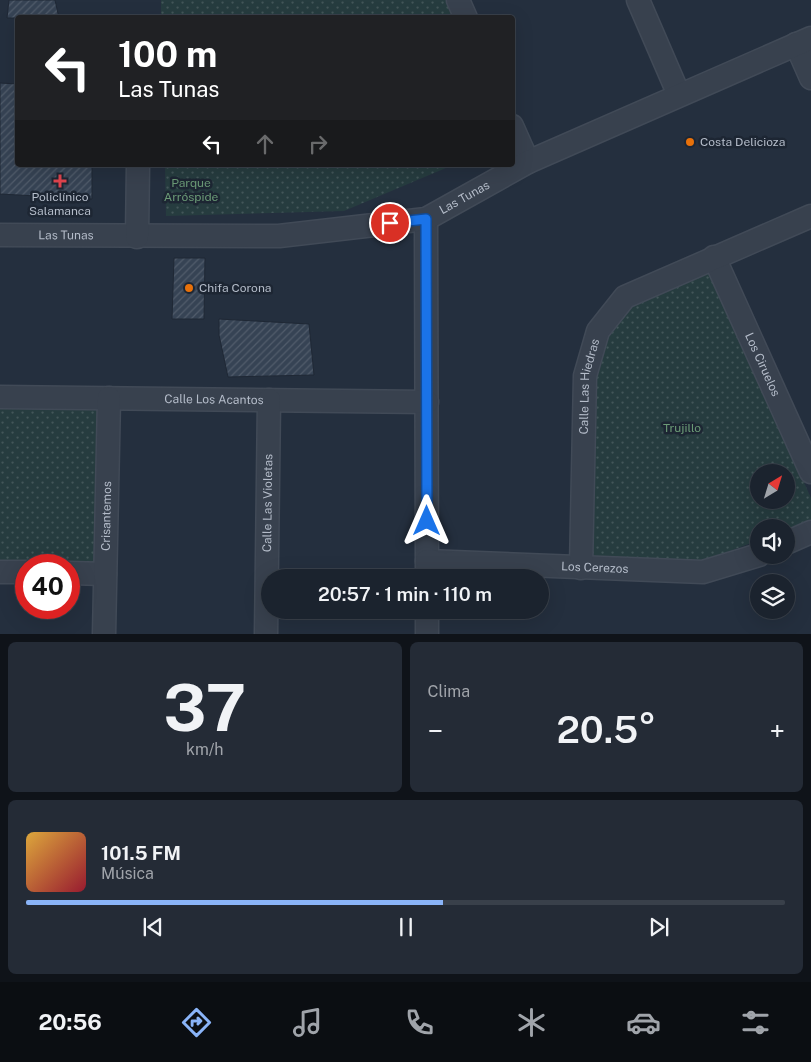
<!DOCTYPE html>
<html lang="es">
<meta charset="utf-8">
<style>
:root{--surface:#1b232e;--page:#242b36;--text:#f1f3f6;--muted:#a0a4aa;--line:#39404a;--accent:#8ab4f8}
body{margin:0;font-family:"Public Sans",sans-serif;background:var(--page);color:var(--text);height:100vh;display:flex;flex-direction:column;font-size:19px;white-space:nowrap}
*{box-sizing:border-box;margin:0}
p{font-size:16px;color:var(--muted)}
.icon{flex:none;width:28px;height:28px;fill:none;stroke:currentColor;stroke-width:2;stroke-linecap:round;stroke-linejoin:round}
.map{position:relative;height:634px;overflow:hidden}
.details{display:flex;flex-direction:column;gap:8px;padding:8px;background:#0f1319;flex:1}
.details>*{flex:none}
.banner{position:absolute;left:15px;top:15px;width:500px;height:152px;border-radius:5px;box-shadow:0 5px 20px #0002,0 0 0 1px var(--line);background:#202124;color:#fff;overflow:hidden}
.needle{width:32px;rotate:38deg}
.controls{position:absolute;left:750px;top:464px;display:grid;gap:10px}
.controls a{display:grid;place-items:center;width:45px;height:45px;border-radius:50%;background:var(--surface);box-shadow:0 5px 20px #0002,0 0 0 1px var(--line);font-size:25px}
.speed{position:absolute;left:15px;top:554px;display:flex;gap:10px;font-size:25px;font-weight:700;text-align:center}
.speed>*{display:grid;place-content:center;width:65px;height:65px;border-radius:50%;background:var(--surface);box-shadow:0 5px 20px #0002,0 0 0 1px var(--line);line-height:1}
.speed .limit{border:8px solid #d22;background:#fff;color:#111}
.pin{position:absolute;display:grid;place-items:center;width:42px;height:42px;color:#fff;margin:-21px;border:2px solid #fff;border-radius:50%;box-shadow:0 1px 5px #0007}
.me{position:absolute;width:55px;margin:-28px;rotate:0deg;stroke-linejoin:round;filter:drop-shadow(0 0 4px #0008)}
.turn{display:flex;align-items:center;gap:18px;height:105px;padding:0 20px;font-size:22px}
.turn .icon{width:65px;height:65px;stroke-width:2.5}
.turn b{display:block;font-size:35px;line-height:42px}
.lanes{display:flex;align-items:center;height:48px;padding:0 20px;background:#0003;justify-content:center;gap:25px;direction:ltr}
.lanes .off{opacity:.35}
.big{font-size:38px;font-weight:600;line-height:1.1}
.details .card{flex:1;display:flex;flex-direction:column;justify-content:center;gap:8px;min-width:0;padding:0 18px;border-radius:8px;background:var(--page)}
.details .dial{align-items:center;gap:0}
.dial b{font-size:65px;line-height:1}
.song{display:flex;align-items:center;gap:15px}
.cover{width:60px;height:60px;border-radius:8px;background:linear-gradient(135deg,hsl(40 70% 55%),hsl(350 70% 35%))}
.played{height:5px;border-radius:2px;background:linear-gradient(90deg,var(--accent) 55%,var(--line) 55%)}
.keys{display:flex;justify-content:space-around;direction:ltr}
.heat{display:flex;justify-content:space-between;align-items:center;font-size:28px;direction:ltr}
.details .tiles{flex:1;display:grid;gap:8px;grid-template-columns:1fr 1fr}
.card:last-child{grid-column:span 2}
.trip{position:absolute;left:261px;top:569px;width:288px;height:50px;border-radius:25px;background:var(--surface);box-shadow:0 5px 20px #0002,0 0 0 1px var(--line);font-weight:600;line-height:50px;text-align:center}
.tabs{display:flex;height:80px;justify-content:space-around;align-items:center;background:#0b0e12;color:var(--muted)}
.tabs .icon{width:35px;height:35px}
.tabs .active{color:var(--accent)}
.tabs b{font-size:22px;color:var(--text)}
.map>svg:first-child{display:block}
</style>
<div class="map">
<svg width="811" height="635" viewBox="0 0 811 635">
<defs>
<pattern id="park-dots" width="8" height="8" patternUnits="userSpaceOnUse" patternTransform="scale(1.25)"><rect width="8" height="8" fill="#263c3f"/><path d="M2 2h.1M6 6h.1" fill="none" stroke="#435659" stroke-width="1.8" stroke-linecap="round"/></pattern>
<pattern id="building-hatch" width="6" height="6" patternUnits="userSpaceOnUse" patternTransform="scale(1.25)"><rect width="6" height="6" fill="#364354"/><path d="M-1 1l2-2M0 6l6-6M5 7l2-2" fill="none" stroke="#515c6b"/></pattern>
</defs>
<rect width="100%" height="100%" fill="#242f3e"/>
<!-- park -->
<path fill="url(#park-dots)" fill-rule="evenodd" d="M161,0H447L454,17H161Z
M165,165H453L344,211L166,216Z
M709,269L811,498V520L786,529V528H759V540L701,562L592,560L596,374L606,334L629,302ZM759,472H786V500H759Z
M0,402L101,404L99,570L69,565L0,567Z"/>
<!-- building -->
<path fill="url(#building-hatch)" stroke="#1f2835" d="M9,0H55L59,18H7Z
M0,83L18,84V165H92V199L0,194Z
M174,258H205L204,319H172Z
M219,319L309,324L314,375L228,377L219,335Z"/>
<g fill="none" stroke-linecap="round" stroke-linejoin="round">
<defs>
<g id="minor">
<path d="M458,0L466,18"/>
<path d="M638,0L679,95"/>
<path d="M796,44L811,78"/>
<path d="M512,126L528,162"/>
<path d="M426,219L427,578"/>
<path id="s1" d="M0,235L279,236L426,219L528,162L811,38"/>
<path d="M137,237L138,165"/>
<path id="s2" d="M714,257L811,472"/>
<path id="s3" d="M0,397L427,402"/>
<path d="M786,543L811,532"/>
<path id="s4" d="M427,561L703,572L759,555"/>
<path id="s5" d="M581,568L585,376L598,331L625,297L811,216"/>
<path d="M0,572H26"/>
<path d="M69,573L105,574"/>
<path d="M427,610V635"/>
<path id="s6" d="M104,635L109,398"/>
<path id="s7" d="M266,635L269,400"/>
</g>
</defs>
<!-- minor casing -->
<use href="#minor" stroke="#414a57" stroke-width="25"/>
<!-- minor -->
<use href="#minor" stroke="#38414e" stroke-width="22"/>
</g>
<g fill="none" stroke-linecap="round" stroke-linejoin="round">
<defs>
<path id="route" d="M390,223L426,219L427,521"/>
</defs>
<!-- route casing -->
<use href="#route" stroke="#114b97" stroke-width="12"/>
<!-- route -->
<use href="#route" stroke="#1a73e8" stroke-width="9"/>
</g>
<!-- markers -->
<g fill="#e8710a" stroke="#1d2633" stroke-width="2">
<circle cx="690" cy="142" r="5"/>
<circle cx="189" cy="288" r="5"/>
</g>
<path fill="#e0444e" stroke="#1d2633" stroke-width="2" d="M57.5 173.5h5v5h5v5h-5v5h-5v-5h-5v-5h5z"/>
<g text-anchor="middle" dominant-baseline="central" stroke-width="5" stroke-linejoin="round" paint-order="stroke">
<!-- poi labels -->
<g font-size="12" fill="#b4bcc9" stroke="#1d2633" text-anchor="start">
<text x="700" y="142">Costa Delicioza</text>
<text x="60" y="197" text-anchor="middle">Policlínico<tspan x="60" dy="14">Salamanca</tspan></text>
<text x="199" y="288">Chifa Corona</text>
</g>
<!-- park labels -->
<g font-size="12" fill="#6b9a76" stroke="#1d2633">
<text x="191" y="183">Parque<tspan x="191" dy="14">Arróspide</tspan></text>
<text x="682" y="428">Trujillo</text>
</g>
<!-- street labels -->
<g font-size="12" fill="#b4bcc9" stroke="#1d2633">
<text stroke="none"><textPath href="#s1" startOffset="471">Las Tunas</textPath></text>
<text stroke="none"><textPath href="#s1" startOffset="66">Las Tunas</textPath></text>
<text stroke="none"><textPath href="#s2" startOffset="118">Los Ciruelos</textPath></text>
<text stroke="none"><textPath href="#s5" startOffset="182">Calle Las Hiedras</textPath></text>
<text stroke="none"><textPath href="#s3" startOffset="214">Calle Los Acantos</textPath></text>
<text stroke="none"><textPath href="#s7" startOffset="132">Calle Las Violetas</textPath></text>
<text stroke="none"><textPath href="#s6" startOffset="119">Crisantemos</textPath></text>
<text stroke="none"><textPath href="#s4" startOffset="168">Los Cerezos</textPath></text>
</g>
</g>
</svg>
<div class="controls">
<a><svg class="needle" viewBox="-14 -14 28 28"><path d="M0-13l5 13h-10z" fill="#e53935"/><path d="M0 13l5-13h-10z" fill="#a0a4aa"/></svg></a>
<a><svg class="icon" aria-label="sound" viewBox="0 0 24 24"><path d="M4 9h4l5-4v14l-5-4H4zM17 9q2 3 0 6"/></svg></a>
<a><svg class="icon" aria-label="layers" viewBox="0 0 24 24"><path d="M12 4l9 5-9 5-9-5zM3 14l9 5 9-5"/></svg></a>
</div>
<div class="speed"><div class="limit">40</div></div>
<div class="pin" style="left:390px;top:223px;background:#d93025"><svg class="icon" aria-label="arrive" viewBox="0 0 24 24"><path d="M6 21V4h12l-3 4 3 4H6"/></svg></div>
<svg class="me" style="left:427px;top:521px" viewBox="-20 -20 40 40"><path d="M0-17L14 15 0 8-14 15z" fill="#1a73e8" stroke="#fff" stroke-width="4"/></svg>
<div class="trip">20:57 · 1 min · 110 m</div>
<div class="banner">
<div class="turn"><svg class="icon" aria-label="left" viewBox="0 0 24 24"><path d="M17 20v-9H6M10 6l-5 5 5 5"/></svg><div><b>100 m</b>Las Tunas</div></div>
<div class="lanes"><svg class="icon" aria-label="left" viewBox="0 0 24 24"><path d="M17 20v-9H6M10 6l-5 5 5 5"/></svg><svg class="icon off" aria-label="ahead" viewBox="0 0 24 24"><path d="M12 20V5M6 11l6-6 6 6"/></svg><svg class="icon off" aria-label="right" viewBox="0 0 24 24"><path d="M7 20v-9h11M14 6l5 5-5 5"/></svg></div>
</div>
</div>
<section class="details">
<div class="tiles">
<div class="card dial"><b>37</b><p>km/h</p></div>
<div class="card"><p>Clima</p>
<div class="heat"><a>−</a><b class="big">20.5°</b><a>+</a></div>
</div>
<div class="card">
<div class="song"><i class="cover"></i><div><b>101.5 FM</b><p>Música</p></div></div>
<div class="played"></div>
<div class="keys"><svg class="icon" aria-label="previous" viewBox="0 0 24 24"><path d="M18 5L8 12l10 7zM5 5v14"/></svg><svg class="icon" aria-label="pause" viewBox="0 0 24 24"><path d="M8 5v14M16 5v14"/></svg><svg class="icon" aria-label="next" viewBox="0 0 24 24"><path d="M6 5l10 7-10 7zM19 5v14"/></svg></div>
</div>
</div>
</section>
<nav class="tabs">
<b>20:56</b>
<svg class="icon active" aria-label="directions" viewBox="0 0 24 24"><path d="M12 3l9 9-9 9-9-9zM9 14v-3h6M13 9l2 2-2 2"/></svg>
<svg class="icon" aria-label="music" viewBox="0 0 24 24"><path d="M9 18V5l10-2v13"/><circle cx="6" cy="18" r="3"/><circle cx="16" cy="16" r="3"/></svg>
<svg class="icon" aria-label="phone" viewBox="0 0 24 24"><path d="M5 4h4l2 5-3 2q2 4 5 5l2-3 5 2v4C11 20 4 13 5 4z"/></svg>
<svg class="icon" aria-label="climate" viewBox="0 0 24 24"><path d="M12 3v18M4 7l16 10M4 17L20 7"/></svg>
<svg class="icon" aria-label="car" viewBox="0 0 24 24"><path d="M5 17H2v-5l4-1 3-4h7l3 4 3 1v5h-3M9 17h6M6 11h13"/><circle cx="7" cy="17" r="2"/><circle cx="17" cy="17" r="2"/></svg>
<svg class="icon" aria-label="filters" viewBox="0 0 24 24"><path d="M4 7h16M4 17h16"/><circle cx="9" cy="7" r="2"/><circle cx="15" cy="17" r="2"/></svg>
</nav>
